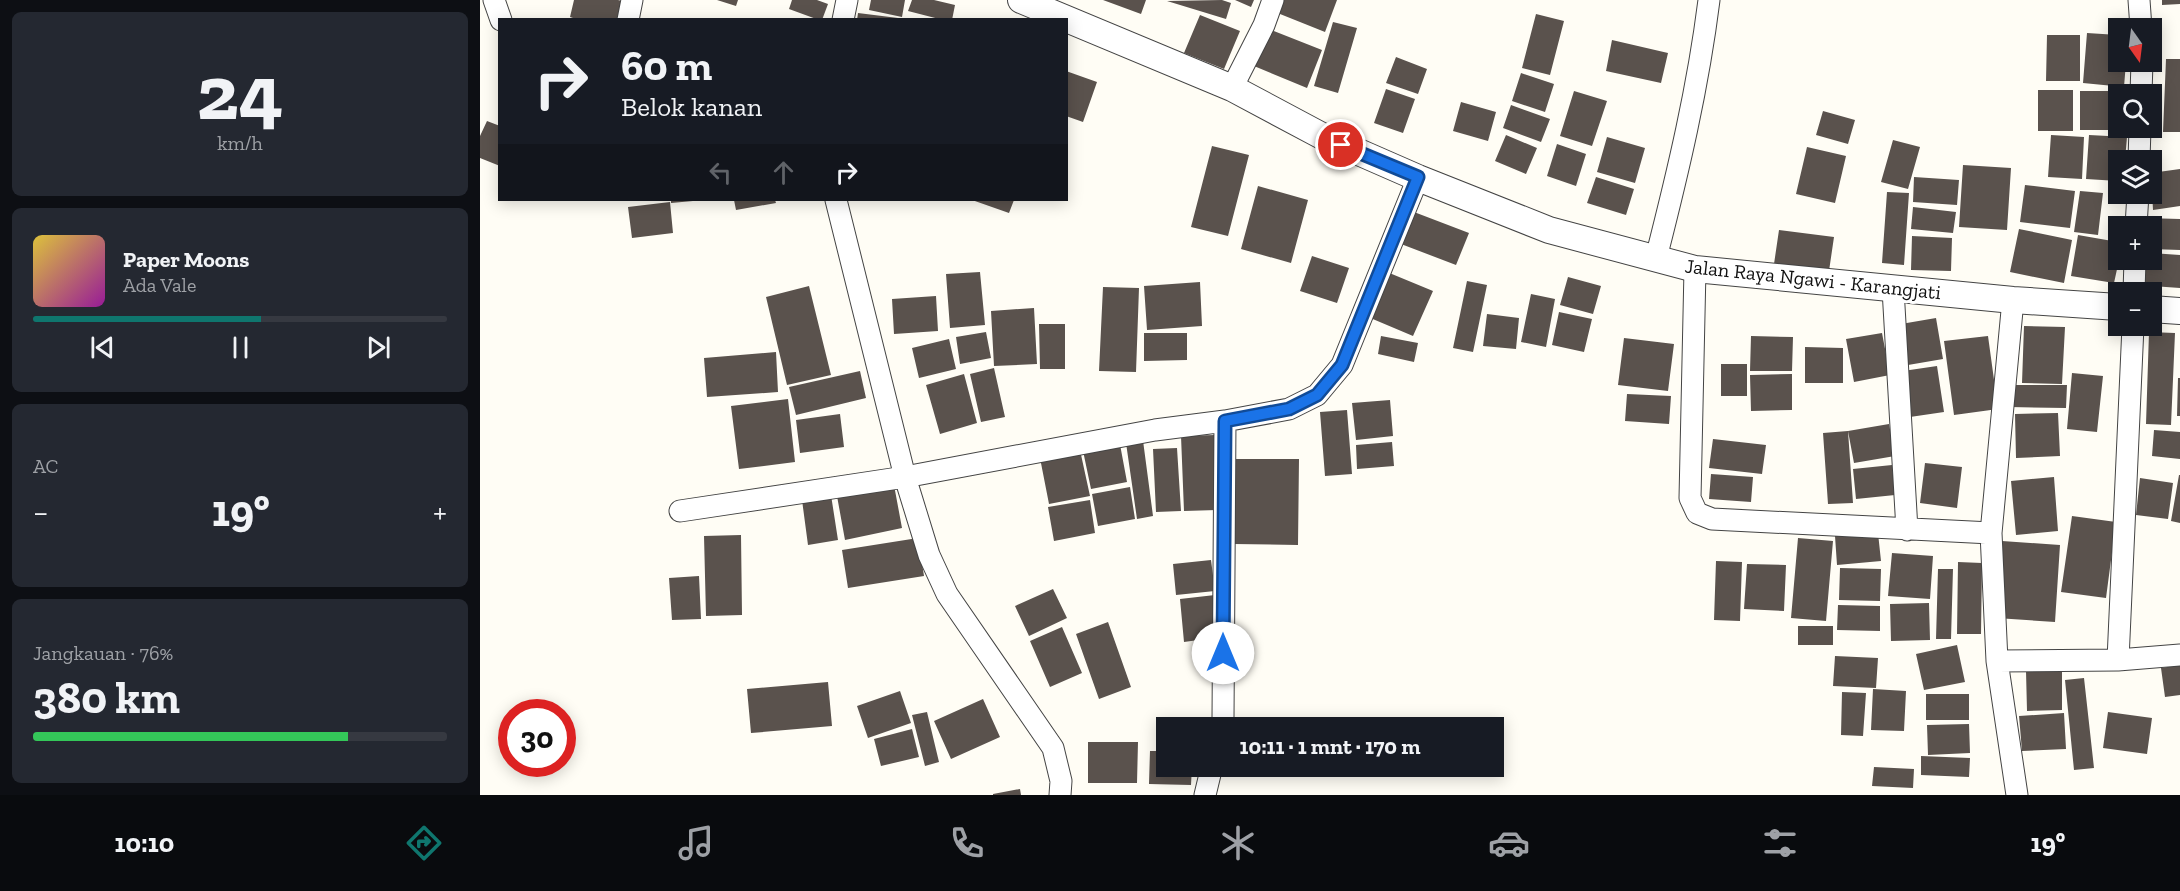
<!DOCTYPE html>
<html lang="id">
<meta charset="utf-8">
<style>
:root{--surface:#171b24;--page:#242831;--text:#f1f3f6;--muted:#9ea1a6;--line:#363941;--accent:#0f766e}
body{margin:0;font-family:"Zilla Slab",serif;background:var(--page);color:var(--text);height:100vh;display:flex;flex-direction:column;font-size:22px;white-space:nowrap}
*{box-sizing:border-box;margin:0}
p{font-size:20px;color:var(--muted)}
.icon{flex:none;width:33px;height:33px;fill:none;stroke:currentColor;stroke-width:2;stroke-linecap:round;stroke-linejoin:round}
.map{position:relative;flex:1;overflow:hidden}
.side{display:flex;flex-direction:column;gap:12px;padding:12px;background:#0d0f14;width:480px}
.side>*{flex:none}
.top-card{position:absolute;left:18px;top:18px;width:570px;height:183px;border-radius:0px;box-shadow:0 3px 15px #0003;background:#171b24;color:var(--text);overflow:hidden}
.needle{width:39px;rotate:166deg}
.tools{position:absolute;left:1628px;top:18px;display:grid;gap:12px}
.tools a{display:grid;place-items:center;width:54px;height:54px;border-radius:0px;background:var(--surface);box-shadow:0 3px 15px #0003;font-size:30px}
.speed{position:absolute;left:18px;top:699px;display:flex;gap:12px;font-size:30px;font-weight:700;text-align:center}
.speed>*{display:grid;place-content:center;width:78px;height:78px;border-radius:50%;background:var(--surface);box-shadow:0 3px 15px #0003;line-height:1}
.speed .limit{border:9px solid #d22;background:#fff;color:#111}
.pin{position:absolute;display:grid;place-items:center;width:51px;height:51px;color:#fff;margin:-26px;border:3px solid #fff;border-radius:50%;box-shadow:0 2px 6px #0007}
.me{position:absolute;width:66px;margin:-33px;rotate:0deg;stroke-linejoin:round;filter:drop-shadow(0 0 4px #0008)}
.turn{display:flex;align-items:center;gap:21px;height:126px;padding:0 24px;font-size:27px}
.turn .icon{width:78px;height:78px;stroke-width:2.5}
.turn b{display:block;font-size:42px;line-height:51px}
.lanes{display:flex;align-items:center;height:57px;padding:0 24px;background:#0003;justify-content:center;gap:30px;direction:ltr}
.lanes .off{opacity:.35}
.big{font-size:45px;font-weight:700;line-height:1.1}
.side .tile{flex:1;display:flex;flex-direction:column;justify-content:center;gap:9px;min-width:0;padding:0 21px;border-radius:9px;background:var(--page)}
.side .dial{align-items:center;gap:0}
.dial b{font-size:78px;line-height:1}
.song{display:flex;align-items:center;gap:18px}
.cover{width:72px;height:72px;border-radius:9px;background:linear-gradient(135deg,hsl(50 70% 55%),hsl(300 70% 35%))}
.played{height:6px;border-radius:3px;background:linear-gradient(90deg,var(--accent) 55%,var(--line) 55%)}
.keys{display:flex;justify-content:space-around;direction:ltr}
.heat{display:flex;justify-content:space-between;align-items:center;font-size:33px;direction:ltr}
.charge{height:9px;border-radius:4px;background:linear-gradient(90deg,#34c759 76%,var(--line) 0)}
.trip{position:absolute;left:676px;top:717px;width:348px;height:60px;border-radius:0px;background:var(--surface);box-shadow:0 3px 15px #0003;font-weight:700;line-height:60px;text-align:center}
.dock{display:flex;height:96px;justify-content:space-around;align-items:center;background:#090b0e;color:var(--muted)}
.dock .icon{width:42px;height:42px}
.dock .selected{color:var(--accent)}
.dock b{font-size:27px;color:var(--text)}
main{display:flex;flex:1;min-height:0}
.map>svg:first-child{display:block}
</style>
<main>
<section class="side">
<div class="tile dial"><b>24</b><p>km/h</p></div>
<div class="tile">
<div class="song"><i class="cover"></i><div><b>Paper Moons</b><p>Ada Vale</p></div></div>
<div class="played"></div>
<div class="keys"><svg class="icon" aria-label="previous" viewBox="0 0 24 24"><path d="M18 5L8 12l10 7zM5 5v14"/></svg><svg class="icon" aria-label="pause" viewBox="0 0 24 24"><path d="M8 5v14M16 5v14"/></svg><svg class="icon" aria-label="next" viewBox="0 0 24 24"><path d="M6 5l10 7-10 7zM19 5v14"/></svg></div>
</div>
<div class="tile"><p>AC</p>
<div class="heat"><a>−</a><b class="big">19°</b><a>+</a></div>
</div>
<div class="tile"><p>Jangkauan · 76%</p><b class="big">380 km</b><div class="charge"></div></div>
</section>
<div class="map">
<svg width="1700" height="795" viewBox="0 0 1700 795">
<rect width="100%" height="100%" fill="#fffdf5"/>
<!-- building -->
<path fill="#5a524d" d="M94,0H138L142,1L137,20H99L90,17Z
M237,0H258L256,6Z
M312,0H337L348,4L342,20H339L309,9Z
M391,0H425L422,17L389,10Z
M432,0H454L475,5L472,20H463L428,11Z
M623,0H666L661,14Z
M742,0L751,3L746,19L687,1Z
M755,0H774L771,7Z
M800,0H857L845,32L795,12Z
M1682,0H1700V4L1682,5Z
M378,13L418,18V20H377Z
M1056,14L1084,21L1070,75L1042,68Z
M720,15L760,31L744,69L704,53Z
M853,22L877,28L858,93L834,86Z
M789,29L842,50L827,88L774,66Z
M1607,33L1638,35V62H1646L1644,87L1603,83Z
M1567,35H1600V81H1566Z
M1132,40L1188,53L1181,83L1126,71Z
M916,57L947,69L938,94L906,83Z
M1686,59H1700V132H1683Z
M586,71L617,82L603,122L586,116Z
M1041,73L1074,84L1065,112L1032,101Z
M906,89L935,99L923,133L894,123Z
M1558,90H1593V131H1558Z
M1094,91L1127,101L1112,146L1080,136Z
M1600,91H1636L1635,130H1600Z
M981,102L1016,112L1008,141L973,131Z
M1031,105L1070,119L1061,142L1023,128Z
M1343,111L1375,120L1368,144L1336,135Z
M7,121L20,126V166L0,158V136Z
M1026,135L1057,148L1046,174L1015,161Z
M1571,135L1604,137L1602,179L1568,177Z
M1609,135L1647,137L1645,160H1638V181L1606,179Z
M1127,137L1165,148L1155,183L1117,172Z
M1413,140L1440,147L1428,189L1401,182Z
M1077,144L1106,154L1096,186L1067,176Z
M732,146L769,155L748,236L711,227Z
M1327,147L1366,156L1355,203L1316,194Z
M1483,165L1531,168L1527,230L1479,227Z
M1700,169V206L1673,210L1671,173Z
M1116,177L1154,189L1146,215L1107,203Z
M1434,177L1479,180L1477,205L1433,202Z
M1545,185L1595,191L1590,228L1540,222Z
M778,186L828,200L811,263L761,249Z
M1600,191L1623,193L1618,235L1594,232Z
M1407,192L1429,193L1424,265L1402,263Z
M191,200H212L213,201L191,203Z
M254,200H295L296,203L256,210Z
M492,200H534L529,213Z
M190,202L193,233L152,238L148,207Z
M1433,207L1476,212L1473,233L1431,229Z
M934,212L989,233L976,265L921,244Z
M1665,218L1700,219V250L1671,249V226H1665Z
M1539,229L1592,240L1584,283L1530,272Z
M1299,230L1354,237L1349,271L1294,264Z
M1598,235L1638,242L1639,260L1634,283L1591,276Z
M1432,236L1472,238L1471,271L1431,270Z
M1671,253L1700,255V288L1658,285L1659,260H1671Z
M832,256L869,268L857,303L820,291Z
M500,272L505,325L470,328L466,274Z
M907,272L953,291L933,336L888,317Z
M1088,277L1121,286L1113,314L1080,305Z
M987,281L1007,285L993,352L973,348Z
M720,282L722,326L667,330L664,286Z
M329,286L351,375L307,385L286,297Z
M623,287L659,288L656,372L619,371Z
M1051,294L1075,299L1066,347L1041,342Z
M456,296L458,331L414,334L412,299Z
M554,308L557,364L514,366L511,311Z
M1079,312L1112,319L1104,352L1072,345Z
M1007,314L1039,318L1036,349L1003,346Z
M1456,318L1463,359L1428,365L1421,324Z
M559,324H585V369H560Z
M1544,326L1585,327L1582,384L1542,383Z
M506,332L511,358L480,364L476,337Z
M1669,332L1695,333L1691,425L1666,424Z
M664,333H707V360L664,361Z
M1402,333L1410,375L1374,382L1366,339Z
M901,336L938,343L934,362L898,354Z
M1271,336L1313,337L1312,371H1270Z
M1508,336L1518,409L1474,415L1464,341Z
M1144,338L1194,344L1188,391L1138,385Z
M469,339L476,369L439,378L432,348Z
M1325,347L1363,348V383H1325Z
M296,352L298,392L227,397L224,358Z
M1241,364H1267V396H1241Z
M1457,366L1464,412L1430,417L1423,371Z
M514,368L525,417L501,422L490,374Z
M380,371L386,398L316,415L309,387Z
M1592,373L1623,376L1617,432L1587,429Z
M484,374L497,423L460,434L446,385Z
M1312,374V410L1271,411L1270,375Z
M1698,378H1700V416H1697Z
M1530,385H1587L1586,408L1530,407Z
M1147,394L1191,396L1189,424L1145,421Z
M308,399L315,462L259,469L251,406Z
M910,400L913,436L876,440L872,403Z
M867,410L872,474L845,476L840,412Z
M1578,413L1580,456L1536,458L1535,414Z
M360,414L364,447L320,453L316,420Z
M1409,424L1415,456L1374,463L1368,431Z
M1674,430L1700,432V459L1672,456Z
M1368,431L1373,503L1348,504L1343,433Z
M662,433L673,516L657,519L645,436Z
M735,435L737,510L704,511L701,436Z
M639,439L647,482L611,489L602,446Z
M1233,439L1286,445L1282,474L1229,468Z
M912,442L914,466L877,469L876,445Z
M697,448L701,511L676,512L673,449Z
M600,450L610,496L569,504L560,458Z
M755,459H819L818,545L754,544Z
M1445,463L1482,467L1477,508L1440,503Z
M1412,465L1415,495L1376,499L1373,469Z
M1231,474L1273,477L1271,502L1229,499Z
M1699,475H1700V523L1691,521Z
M1574,477L1578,531L1536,535L1531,481Z
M1660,478L1693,483L1688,519L1656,515Z
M414,485L422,528L365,540L357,496Z
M650,487L655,519L618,526L612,494Z
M351,495L358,540L328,545L322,500Z
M610,500L615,533L574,541L568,507Z
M1592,516L1636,522L1626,598L1581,592Z
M1398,533L1401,561L1357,565L1355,536Z
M261,535L262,615L226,616L224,536Z
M438,538L444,576L368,588L362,550Z
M1318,538L1353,541L1346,621L1311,618Z
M1522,541L1580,545L1575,622L1516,618Z
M1412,553L1453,556L1450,599L1408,596Z
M731,560L735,591L696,595L693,564Z
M1236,561L1262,562L1260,621L1234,620Z
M1478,562L1502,563L1501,634H1477Z
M1267,564L1306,565L1304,611L1264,609Z
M1360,568L1401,569L1400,601L1359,600Z
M1458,569H1473L1471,639H1456Z
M219,576L221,619L192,620L189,578Z
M573,589L587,618L549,636L535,606Z
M735,595L740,637L704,642L700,599Z
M1449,603L1450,640L1411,641L1410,604Z
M1358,605L1400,606V631L1357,630Z
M628,622L651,687L619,699L596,634Z
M1318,626H1353V645H1318Z
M582,627L602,673L570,687L550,641Z
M1477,645L1485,682L1444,690L1436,654Z
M1355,656L1398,658L1396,688L1353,686Z
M1700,665V695L1685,697L1681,668Z
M1582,670V710L1547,711L1546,671Z
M1604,678L1614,768L1594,770L1585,680Z
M348,682L352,726L271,733L267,689Z
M1393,689L1426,691L1424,731L1391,730Z
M420,691L431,723L388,738L377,706Z
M1362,692L1386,693L1383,736L1361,735Z
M1446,694H1489V720H1446Z
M503,699L520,737L471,759L454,721Z
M447,712L459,762L445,766L432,715Z
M1628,712L1672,718L1667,754L1623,748Z
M1584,713L1586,749L1542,751L1539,716Z
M1489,724L1490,753L1448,755L1447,725Z
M432,729L439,757L401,766L394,739Z
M608,742H658L657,783H608Z
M670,751H687V766H712L711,785L669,784Z
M1441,756L1490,758L1489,777L1441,775Z
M1394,767L1434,769L1433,788L1392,786Z
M540,789L541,795H513V794Z"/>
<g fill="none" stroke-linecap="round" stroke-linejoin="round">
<defs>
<path id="minor" d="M14,0L21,20
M1659,0L1661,28
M148,20L152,0
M363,20L367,0
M752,88L784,25L793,0
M1661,94L1662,62
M1659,160L1660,128
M356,200L425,477L449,555L467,594L573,748L581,781L580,795
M1656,226L1658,194
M1176,258C1198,172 1218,88 1229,0
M1215,269L1210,498L1217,513L1232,519L1511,533
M1413,289L1427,530
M1654,292L1655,260
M1533,300L1511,533L1517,661L1537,795
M200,511L425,477L675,430L745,421L809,409L837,395L862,365L938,178
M1638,660L1653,326
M1517,661L1638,660L1700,655
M741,728L743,719L745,421
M725,795L732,766"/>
<path id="tertiary" d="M541,0L752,88L842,136L938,178L1069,230L1215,269L1533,300L1638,307
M1671,309L1700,311"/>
</defs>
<!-- minor casing -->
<use href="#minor" stroke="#444" stroke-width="23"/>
<!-- tertiary casing -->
<use href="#tertiary" stroke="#444" stroke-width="28"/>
<!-- minor -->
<use href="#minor" stroke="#fff" stroke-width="21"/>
<!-- tertiary -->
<use href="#tertiary" stroke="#fff" stroke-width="26"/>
</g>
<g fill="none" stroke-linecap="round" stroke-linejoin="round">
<defs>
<path id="route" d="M743,653L745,421L809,409L837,395L862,365L938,177L861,145"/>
</defs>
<!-- route casing -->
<use href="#route" stroke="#114b97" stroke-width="15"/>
<!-- route -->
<use href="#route" stroke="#1a73e8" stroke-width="10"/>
</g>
<g text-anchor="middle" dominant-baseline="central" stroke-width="6" stroke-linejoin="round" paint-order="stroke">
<!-- street labels -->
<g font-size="20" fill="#111" stroke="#fff">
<text transform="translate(1333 279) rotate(6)">Jalan Raya Ngawi - Karangjati</text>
</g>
</g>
</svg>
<div class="tools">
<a><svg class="needle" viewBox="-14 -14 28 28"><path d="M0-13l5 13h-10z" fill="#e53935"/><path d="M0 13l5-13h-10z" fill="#9ea1a6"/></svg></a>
<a><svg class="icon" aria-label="search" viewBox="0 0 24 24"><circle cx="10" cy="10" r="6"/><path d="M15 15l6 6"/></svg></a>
<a><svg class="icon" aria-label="layers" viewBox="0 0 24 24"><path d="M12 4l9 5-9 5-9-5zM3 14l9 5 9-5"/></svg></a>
<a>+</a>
<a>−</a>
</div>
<div class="speed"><div class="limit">30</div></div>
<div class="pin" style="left:861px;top:145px;background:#d93025"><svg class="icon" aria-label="arrive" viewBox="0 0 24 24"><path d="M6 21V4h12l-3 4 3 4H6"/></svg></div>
<svg class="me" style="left:743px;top:653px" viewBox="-20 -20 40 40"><circle r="19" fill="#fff"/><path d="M0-13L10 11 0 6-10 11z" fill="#1a73e8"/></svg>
<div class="trip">10:11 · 1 mnt · 170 m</div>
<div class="top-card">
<div class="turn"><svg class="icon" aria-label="right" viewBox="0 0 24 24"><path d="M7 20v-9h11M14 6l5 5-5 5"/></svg><div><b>60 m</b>Belok kanan</div></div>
<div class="lanes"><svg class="icon off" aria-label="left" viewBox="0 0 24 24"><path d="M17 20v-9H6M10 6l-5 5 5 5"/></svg><svg class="icon off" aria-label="ahead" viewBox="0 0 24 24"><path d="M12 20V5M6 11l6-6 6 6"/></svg><svg class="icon" aria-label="right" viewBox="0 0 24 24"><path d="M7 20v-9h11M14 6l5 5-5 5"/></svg></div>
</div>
</div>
</main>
<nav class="dock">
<b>10:10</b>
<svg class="icon selected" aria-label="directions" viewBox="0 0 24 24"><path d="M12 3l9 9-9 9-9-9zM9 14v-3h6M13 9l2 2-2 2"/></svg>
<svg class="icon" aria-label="music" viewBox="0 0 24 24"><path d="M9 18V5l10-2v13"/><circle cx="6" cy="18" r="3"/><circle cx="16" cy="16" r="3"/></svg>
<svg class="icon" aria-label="phone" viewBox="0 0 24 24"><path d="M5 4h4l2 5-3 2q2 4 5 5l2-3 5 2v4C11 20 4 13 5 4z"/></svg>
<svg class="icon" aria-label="climate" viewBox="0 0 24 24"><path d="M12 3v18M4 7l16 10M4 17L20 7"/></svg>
<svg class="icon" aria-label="car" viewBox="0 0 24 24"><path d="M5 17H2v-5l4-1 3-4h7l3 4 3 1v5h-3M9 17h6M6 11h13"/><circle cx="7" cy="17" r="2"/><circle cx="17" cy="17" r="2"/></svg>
<svg class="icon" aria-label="filters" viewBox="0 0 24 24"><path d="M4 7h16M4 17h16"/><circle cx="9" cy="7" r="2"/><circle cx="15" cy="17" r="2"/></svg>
<b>19°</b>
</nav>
